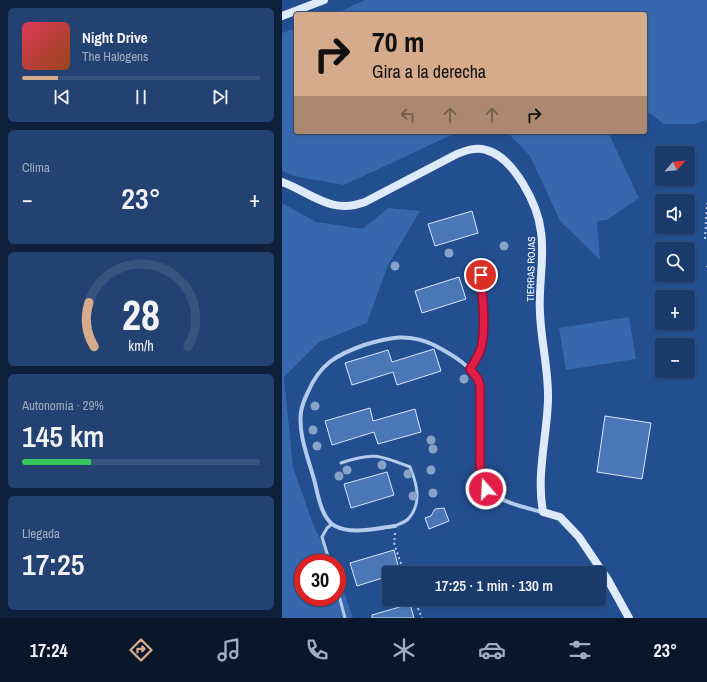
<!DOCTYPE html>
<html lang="es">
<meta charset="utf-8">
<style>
:root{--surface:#1a3a6b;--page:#234171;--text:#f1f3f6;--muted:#9fadc1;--line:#38547e;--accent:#d6ab8b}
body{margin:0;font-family:"Archivo Narrow",sans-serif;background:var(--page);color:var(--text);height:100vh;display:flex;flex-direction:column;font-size:15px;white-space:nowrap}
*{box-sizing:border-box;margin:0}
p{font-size:13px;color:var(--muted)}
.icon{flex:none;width:22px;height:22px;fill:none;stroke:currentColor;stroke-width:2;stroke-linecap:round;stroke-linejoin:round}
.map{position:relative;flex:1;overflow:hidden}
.panel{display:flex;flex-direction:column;gap:8px;padding:8px;background:#0e203b;width:282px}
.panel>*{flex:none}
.guide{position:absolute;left:12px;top:12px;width:353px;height:122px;border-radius:4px;box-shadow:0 1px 3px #0004,0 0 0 1px var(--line);background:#d6ab8b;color:#111;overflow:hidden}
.needle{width:26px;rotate:63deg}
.tools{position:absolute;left:373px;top:146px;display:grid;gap:8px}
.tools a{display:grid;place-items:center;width:40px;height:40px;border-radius:4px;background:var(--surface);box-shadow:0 1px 3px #0004,0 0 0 1px var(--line);font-size:20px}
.speed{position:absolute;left:12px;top:554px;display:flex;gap:8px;font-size:20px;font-weight:700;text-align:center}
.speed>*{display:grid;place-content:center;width:52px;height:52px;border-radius:50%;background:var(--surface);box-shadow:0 1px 3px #0004,0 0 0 1px var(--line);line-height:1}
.speed .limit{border:6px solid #d22;background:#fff;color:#111}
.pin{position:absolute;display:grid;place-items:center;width:34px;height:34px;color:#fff;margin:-17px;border:2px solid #fff;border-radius:50%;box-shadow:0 1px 4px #0007}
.me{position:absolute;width:44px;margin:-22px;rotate:341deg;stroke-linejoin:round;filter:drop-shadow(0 0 3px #0008)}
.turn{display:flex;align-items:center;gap:14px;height:84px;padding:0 12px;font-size:18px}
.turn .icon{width:52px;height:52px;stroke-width:2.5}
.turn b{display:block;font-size:28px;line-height:34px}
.lanes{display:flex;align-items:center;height:38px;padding:0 12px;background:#0003;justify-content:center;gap:20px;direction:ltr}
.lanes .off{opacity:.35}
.big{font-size:30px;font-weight:600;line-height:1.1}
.panel .card{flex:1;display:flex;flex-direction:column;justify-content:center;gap:6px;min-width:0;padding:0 14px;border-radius:6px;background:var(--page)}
.panel .dial{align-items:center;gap:0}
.dial svg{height:104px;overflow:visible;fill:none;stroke:var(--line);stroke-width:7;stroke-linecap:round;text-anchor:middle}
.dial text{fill:var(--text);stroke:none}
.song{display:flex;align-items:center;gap:12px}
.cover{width:48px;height:48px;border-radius:6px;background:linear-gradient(135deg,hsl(350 70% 55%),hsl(20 70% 35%))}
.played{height:4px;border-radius:2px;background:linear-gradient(90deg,var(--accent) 15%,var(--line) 15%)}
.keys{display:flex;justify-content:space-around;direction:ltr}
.heat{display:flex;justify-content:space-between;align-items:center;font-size:22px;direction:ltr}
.charge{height:6px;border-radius:3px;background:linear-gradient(90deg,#34c759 29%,var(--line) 0)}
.trip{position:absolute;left:100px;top:566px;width:224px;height:40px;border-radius:4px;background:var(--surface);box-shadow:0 1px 3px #0004,0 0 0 1px var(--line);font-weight:600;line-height:40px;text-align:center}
.tabs{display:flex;height:64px;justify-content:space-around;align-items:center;background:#0a172b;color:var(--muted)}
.tabs .icon{width:28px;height:28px}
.tabs .active{color:var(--accent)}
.tabs b{font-size:18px;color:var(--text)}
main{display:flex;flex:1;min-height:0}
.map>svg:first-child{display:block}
</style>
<main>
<section class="panel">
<div class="card">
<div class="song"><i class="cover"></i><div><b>Night Drive</b><p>The Halogens</p></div></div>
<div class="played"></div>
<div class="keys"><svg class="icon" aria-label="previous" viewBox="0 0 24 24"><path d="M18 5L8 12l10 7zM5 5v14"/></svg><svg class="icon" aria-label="pause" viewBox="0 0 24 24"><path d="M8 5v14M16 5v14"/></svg><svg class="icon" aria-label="next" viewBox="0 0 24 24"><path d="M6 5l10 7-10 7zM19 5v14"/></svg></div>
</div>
<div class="card"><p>Clima</p>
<div class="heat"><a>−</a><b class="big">23°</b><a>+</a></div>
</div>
<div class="card dial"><svg viewBox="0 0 100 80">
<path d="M14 69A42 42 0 1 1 86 69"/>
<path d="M14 69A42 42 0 0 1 10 35" stroke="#d6ab8b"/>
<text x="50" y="56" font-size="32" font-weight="700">28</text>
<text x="50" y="72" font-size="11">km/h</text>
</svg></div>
<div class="card"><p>Autonomía · 29%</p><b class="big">145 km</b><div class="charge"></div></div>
<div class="card"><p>Llegada</p><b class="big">17:25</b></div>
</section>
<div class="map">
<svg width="425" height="618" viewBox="0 0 425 618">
<rect width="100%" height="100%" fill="#234e8f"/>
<!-- green -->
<path fill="#3767ac" d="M83,0H425V120L413,124H382L363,110V14H53Z
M14,28V132H176L62,185L12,176L0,171V33Z
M225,132H326L357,198L325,220L315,221L318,260L278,221L248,156Z
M0,203L34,222L81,229L106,208L138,211L106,265L85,323L37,342L2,377L11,467L32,527L51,563H21V597H55V571L71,618H0Z
M347,317L354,359L284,370L277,328Z"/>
<!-- building -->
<path fill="#4b77b6" stroke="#d8e6f9" d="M190,211L196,233L153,246L146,224Z
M177,277L184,299L140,313L133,291Z
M152,349L159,371L115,385L111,372L70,385L63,363L106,350L110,362Z
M88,408L91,421L133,409L139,432L96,444L92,432L50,445L43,421Z
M323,416L369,423L360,479L315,472Z
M105,472L112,495L69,508L62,484Z
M162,508L167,521L147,529L143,518L149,516L153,509Z
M112,550L118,573H107V576L75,586L68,563Z
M128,604L132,618H90V615Z"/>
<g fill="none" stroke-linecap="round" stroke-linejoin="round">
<!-- path -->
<path stroke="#b3cbec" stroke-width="2" stroke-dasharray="2 3" stroke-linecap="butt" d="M423,239L425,203
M425,266V267
M113,533L112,543L122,573
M132,599L140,618"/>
<!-- lane -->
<path stroke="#b3cbec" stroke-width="3" d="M188,369L195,359L200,345L199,275
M59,463C91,452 97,455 128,467C135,484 140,503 127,518C124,522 117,524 113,526
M48,563L40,537L45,528L50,524
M55,588L63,618"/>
<!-- street -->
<path stroke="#b3cbec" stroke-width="4" d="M113,526C95,528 70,535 53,526C40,519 36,496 33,483C27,460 16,435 19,412C20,405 23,398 26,392C38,364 54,355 82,345C108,337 127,333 152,345C169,354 193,367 198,386V477C200,480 201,485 204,488C214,501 245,508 260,512"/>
<!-- secondary -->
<path stroke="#dee9f9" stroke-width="8" d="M0,16L42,0
M0,182C30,193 49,215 83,202L175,154C185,150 194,147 204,150C232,157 256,205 259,232C263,259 256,286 258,313C259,342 267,371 266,400C265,437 254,475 261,512L278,517L297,537L326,580L347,618"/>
</g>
<!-- trees -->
<g fill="#87a2c9">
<circle cx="222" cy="246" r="4.5"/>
<circle cx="167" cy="253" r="4.5"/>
<circle cx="113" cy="266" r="4.5"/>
<circle cx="182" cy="379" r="4.5"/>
<circle cx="33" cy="406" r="4.5"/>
<circle cx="31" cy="430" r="4.5"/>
<circle cx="149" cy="440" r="4.5"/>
<circle cx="35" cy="446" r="4.5"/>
<circle cx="151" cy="449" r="4.5"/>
<circle cx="100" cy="465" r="4.5"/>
<circle cx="65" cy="470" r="4.5"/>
<circle cx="149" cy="470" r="4.5"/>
<circle cx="126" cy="474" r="4.5"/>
<circle cx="57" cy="476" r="4.5"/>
<circle cx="151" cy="493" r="4.5"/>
<circle cx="131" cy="496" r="4.5"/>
</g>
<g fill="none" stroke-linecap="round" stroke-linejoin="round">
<defs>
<path id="route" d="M199,275C200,297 204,322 200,344C199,353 193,361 188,369L196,379L198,386V477L204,489"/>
</defs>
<!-- route casing -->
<use href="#route" stroke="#92132f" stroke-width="10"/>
<!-- route -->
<use href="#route" stroke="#e11d48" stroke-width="7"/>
</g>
<g text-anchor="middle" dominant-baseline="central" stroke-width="4" stroke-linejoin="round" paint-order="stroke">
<!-- street labels -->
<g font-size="10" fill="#fff" stroke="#234e8f">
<text transform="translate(249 269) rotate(-89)">TIERRAS ROJAS</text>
</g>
</g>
</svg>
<div class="tools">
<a><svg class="needle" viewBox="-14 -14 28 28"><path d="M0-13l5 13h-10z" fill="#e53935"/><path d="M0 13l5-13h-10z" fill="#9fadc1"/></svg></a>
<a><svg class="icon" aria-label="sound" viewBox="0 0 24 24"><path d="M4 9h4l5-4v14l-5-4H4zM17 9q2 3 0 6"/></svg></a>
<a><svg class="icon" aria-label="search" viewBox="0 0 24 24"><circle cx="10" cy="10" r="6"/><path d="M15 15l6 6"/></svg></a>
<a>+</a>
<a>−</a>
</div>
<div class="speed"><div class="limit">30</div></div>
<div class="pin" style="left:199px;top:275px;background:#d93025"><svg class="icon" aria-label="arrive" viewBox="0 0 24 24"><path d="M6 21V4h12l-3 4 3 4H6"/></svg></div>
<svg class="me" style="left:204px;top:489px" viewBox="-20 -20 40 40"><circle r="17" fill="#e11d48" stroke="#fff" stroke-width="3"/><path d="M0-11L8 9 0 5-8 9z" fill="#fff"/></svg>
<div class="trip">17:25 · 1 min · 130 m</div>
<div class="guide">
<div class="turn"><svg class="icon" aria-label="right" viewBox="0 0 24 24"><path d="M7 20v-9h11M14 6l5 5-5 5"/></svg><div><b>70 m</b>Gira a la derecha</div></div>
<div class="lanes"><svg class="icon off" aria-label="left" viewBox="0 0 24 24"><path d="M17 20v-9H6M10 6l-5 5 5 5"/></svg><svg class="icon off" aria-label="ahead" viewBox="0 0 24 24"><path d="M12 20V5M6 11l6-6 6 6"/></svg><svg class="icon off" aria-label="ahead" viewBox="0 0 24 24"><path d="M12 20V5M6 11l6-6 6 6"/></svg><svg class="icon" aria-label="right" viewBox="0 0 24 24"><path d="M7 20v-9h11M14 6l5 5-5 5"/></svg></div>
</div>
</div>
</main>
<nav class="tabs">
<b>17:24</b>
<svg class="icon active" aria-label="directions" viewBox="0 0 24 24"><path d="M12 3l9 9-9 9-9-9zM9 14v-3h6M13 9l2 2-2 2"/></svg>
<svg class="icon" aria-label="music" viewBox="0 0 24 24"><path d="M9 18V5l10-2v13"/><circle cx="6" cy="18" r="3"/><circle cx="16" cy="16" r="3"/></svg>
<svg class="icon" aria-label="phone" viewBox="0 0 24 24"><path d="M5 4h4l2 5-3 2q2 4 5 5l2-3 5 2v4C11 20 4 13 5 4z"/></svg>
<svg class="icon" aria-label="climate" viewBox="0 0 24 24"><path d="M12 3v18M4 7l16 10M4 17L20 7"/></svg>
<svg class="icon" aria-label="car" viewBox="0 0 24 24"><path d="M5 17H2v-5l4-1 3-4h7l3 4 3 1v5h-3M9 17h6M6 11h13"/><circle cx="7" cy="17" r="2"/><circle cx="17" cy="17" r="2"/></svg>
<svg class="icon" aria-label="filters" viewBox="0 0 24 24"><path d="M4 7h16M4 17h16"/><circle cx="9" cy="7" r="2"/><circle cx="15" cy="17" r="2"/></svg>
<b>23°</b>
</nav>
